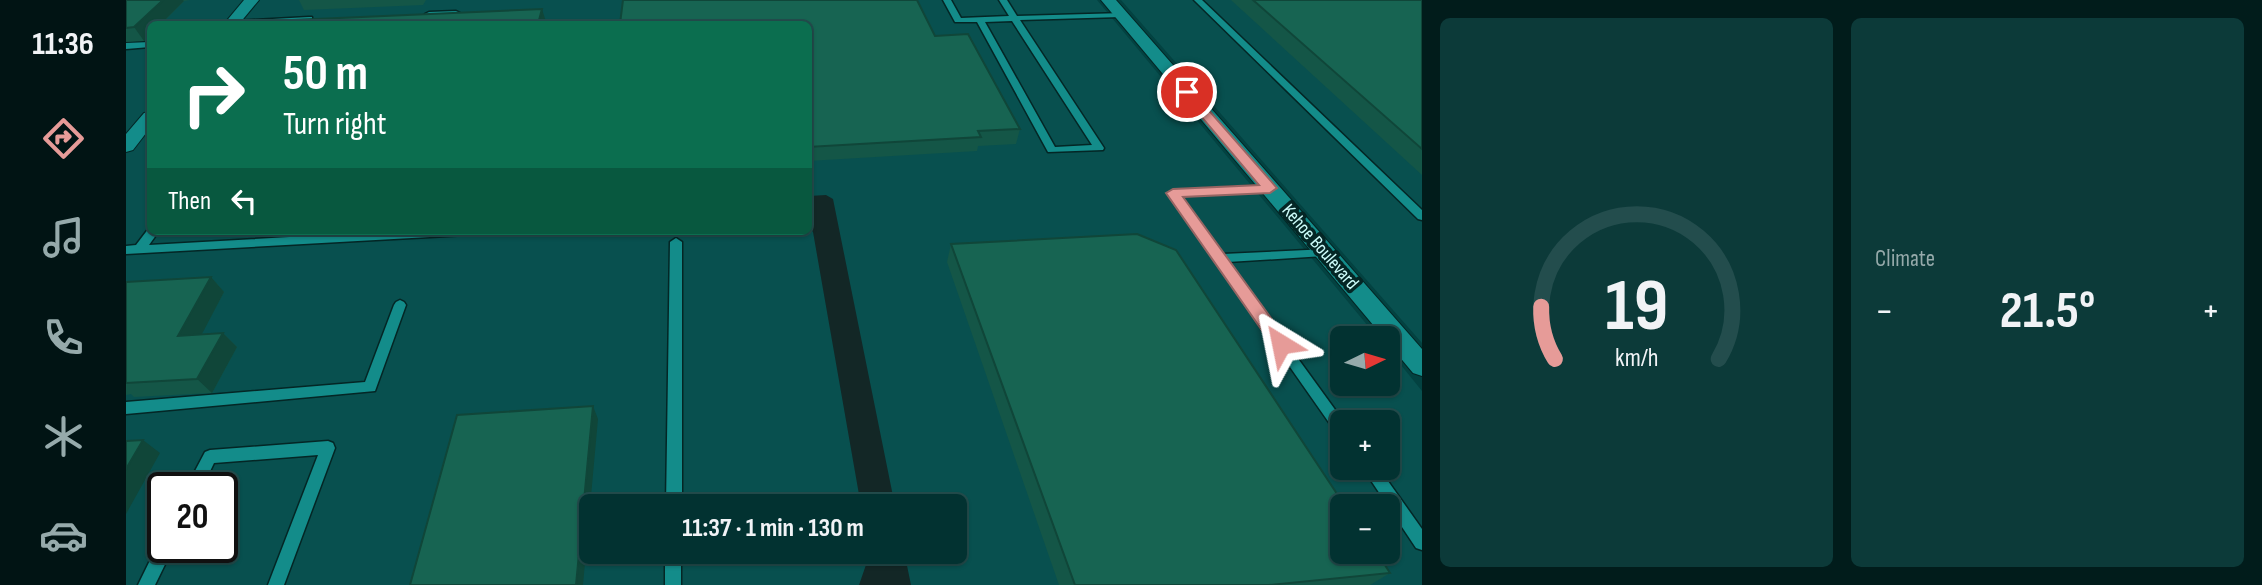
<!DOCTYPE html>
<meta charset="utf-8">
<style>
:root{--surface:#023231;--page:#0c3a39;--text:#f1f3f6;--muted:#96aaab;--line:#234d4d;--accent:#e69b98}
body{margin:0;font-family:"Sofia Sans Condensed",sans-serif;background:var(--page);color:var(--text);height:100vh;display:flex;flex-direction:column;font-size:26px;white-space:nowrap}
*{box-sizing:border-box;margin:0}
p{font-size:23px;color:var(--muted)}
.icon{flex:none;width:38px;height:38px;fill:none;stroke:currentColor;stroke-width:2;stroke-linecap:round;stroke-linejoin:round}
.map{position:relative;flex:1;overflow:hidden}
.drawer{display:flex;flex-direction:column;gap:18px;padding:18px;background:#011c1b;width:840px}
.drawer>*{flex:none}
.top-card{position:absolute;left:21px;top:21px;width:665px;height:214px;border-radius:10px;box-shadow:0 2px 5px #0004,0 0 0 2px var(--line);background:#0b6e4f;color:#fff;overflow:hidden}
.needle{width:46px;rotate:85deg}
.buttons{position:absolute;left:1204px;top:326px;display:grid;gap:14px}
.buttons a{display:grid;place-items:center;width:70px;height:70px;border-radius:10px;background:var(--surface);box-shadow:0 2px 5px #0004,0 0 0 2px var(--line);font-size:35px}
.speed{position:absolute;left:21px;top:472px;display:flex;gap:14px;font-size:35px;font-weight:700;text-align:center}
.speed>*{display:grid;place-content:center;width:91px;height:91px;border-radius:50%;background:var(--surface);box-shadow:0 2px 5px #0004,0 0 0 2px var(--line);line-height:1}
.speed .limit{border:4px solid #111;border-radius:10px;background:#fff;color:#111}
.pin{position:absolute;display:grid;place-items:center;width:60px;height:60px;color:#fff;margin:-30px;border:4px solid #fff;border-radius:50%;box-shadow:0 2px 7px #0007}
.me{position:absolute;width:77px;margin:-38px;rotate:325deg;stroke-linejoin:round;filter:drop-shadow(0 0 5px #0008)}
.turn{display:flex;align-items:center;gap:24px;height:147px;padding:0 21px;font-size:32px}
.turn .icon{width:91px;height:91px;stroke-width:2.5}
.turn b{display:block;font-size:49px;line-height:60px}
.then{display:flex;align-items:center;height:66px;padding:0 21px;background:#0003;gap:14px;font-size:26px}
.big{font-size:52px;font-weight:700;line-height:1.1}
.drawer .card{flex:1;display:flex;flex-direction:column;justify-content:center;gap:10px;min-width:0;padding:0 24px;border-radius:10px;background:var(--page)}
.drawer .dial{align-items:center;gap:0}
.dial svg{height:182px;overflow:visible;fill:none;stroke:var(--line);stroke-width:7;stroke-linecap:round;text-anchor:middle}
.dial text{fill:var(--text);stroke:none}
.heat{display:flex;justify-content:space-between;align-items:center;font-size:38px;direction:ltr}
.drawer .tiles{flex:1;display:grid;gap:18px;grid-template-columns:repeat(2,1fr)}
.trip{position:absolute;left:453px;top:494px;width:388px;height:70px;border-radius:10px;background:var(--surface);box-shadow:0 2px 5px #0004,0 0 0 2px var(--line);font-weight:700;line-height:70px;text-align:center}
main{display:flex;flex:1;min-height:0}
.menu{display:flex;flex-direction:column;width:126px;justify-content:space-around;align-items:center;background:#011414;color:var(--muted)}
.menu .icon{width:49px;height:49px}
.menu .current{color:var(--accent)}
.menu b{font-size:32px;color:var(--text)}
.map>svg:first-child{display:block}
</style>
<main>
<nav class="menu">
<b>11:36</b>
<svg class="icon current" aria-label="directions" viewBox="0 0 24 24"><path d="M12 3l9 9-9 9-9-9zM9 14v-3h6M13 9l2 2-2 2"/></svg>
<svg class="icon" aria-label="music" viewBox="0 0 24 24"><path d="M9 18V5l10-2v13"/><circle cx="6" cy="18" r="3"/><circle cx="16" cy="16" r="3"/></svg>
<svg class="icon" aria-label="phone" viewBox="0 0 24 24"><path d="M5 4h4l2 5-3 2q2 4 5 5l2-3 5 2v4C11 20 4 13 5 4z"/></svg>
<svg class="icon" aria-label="climate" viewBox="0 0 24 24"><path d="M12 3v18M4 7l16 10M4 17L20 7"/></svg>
<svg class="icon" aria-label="car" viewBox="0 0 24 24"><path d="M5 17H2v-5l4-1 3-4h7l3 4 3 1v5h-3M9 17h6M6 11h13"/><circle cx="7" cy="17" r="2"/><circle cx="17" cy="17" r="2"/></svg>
</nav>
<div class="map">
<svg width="1296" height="585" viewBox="0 0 1296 585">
<rect width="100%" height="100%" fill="#034241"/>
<!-- built -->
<path fill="#08504f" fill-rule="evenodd" d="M0,0H971L1252,338H1216V383H1262V349L1296,391V585H0ZM24,24H682V231H24ZM1216,422H1262V467H1216ZM37,488H96V548H37ZM466,506H830V551H466ZM1216,506H1262V551H1216Z
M995,0H1296V343Z"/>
<!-- water -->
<path fill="#132726" d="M700,195L707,199L769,506H735L687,232L683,227V196Z
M741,551H778L785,585H733L742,559Z"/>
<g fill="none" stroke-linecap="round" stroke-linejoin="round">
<defs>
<path id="service" d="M817,0H825L835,18L883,16L873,0H881L891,16L998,13V17H995L894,20L978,148L977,150L922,152L851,22H829ZM886,21L966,145L929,147L859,22Z
M1068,0H1076L1296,210V220L1292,219Z
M330,11L334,13L333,15L303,16L299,14L303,12Z
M183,17H186V21L124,24L103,23L107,21Z
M24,42V47L0,49V43Z
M1144,185L1148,186L1149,188L1148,190L1055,196L1097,254L1202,249L1204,252L1198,256L1102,262L1218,422H1216V436L1211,434L1042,193L1047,190Z
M23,228L24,231H33L23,245L270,231H346L340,235L0,254V246L10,245Z
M550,238L556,242V506H540L544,242Z
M274,300L278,302L280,305L249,391L0,414V402L239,382L268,305L270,302Z
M202,441L207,443L209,448L158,585H142L192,455L88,463L76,488H60L79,452L84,450Z
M1236,467H1252L1296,529V550L1290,548Z
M37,541V548H47L29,585H12L33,542Z
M539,551H555V585H539Z"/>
<path id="minor" d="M118,0H133L113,24H98Z
M975,0H990L1296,349V376L1287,373L1262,343V338H1258Z
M24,112V128L7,150L0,152V134L18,113Z"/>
</defs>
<!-- service casing -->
<use href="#service" stroke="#042625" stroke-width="3"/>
<!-- minor casing -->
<use href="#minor" stroke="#042625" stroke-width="2"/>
<!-- service -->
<use href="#service" fill="#138c8a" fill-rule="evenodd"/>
<!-- minor -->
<use href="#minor" fill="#138c8a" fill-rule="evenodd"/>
</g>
<!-- wall -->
<path fill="#145647" d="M0,0H64L58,1L35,24H24L18,41L0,42Z
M173,0H300L297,5L178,10Z
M1105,0H1296V175Z
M682,24L809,36L894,129L890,144L852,146L851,151L682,161Z
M825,244L1264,573L1244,585H933L821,262Z
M85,277L98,292L75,335L97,333L111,347L86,393L8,397L5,394L0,395V282Z"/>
<!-- shaded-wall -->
<path fill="#104639" d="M37,0H57L58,1L35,24H24V35L18,41L8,27Z
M416,9L420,22L419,24H412Z
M85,277L98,292L67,351L52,336Z
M97,333L111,347L86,393L71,379Z
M467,406L472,419L457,585H450Z
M17,440L34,453L0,514V469Z"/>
<!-- building -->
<path fill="#176452" stroke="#104639" stroke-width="2" d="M0,0H37L8,27L0,28Z
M497,0H791L809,36L842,34L894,129L852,131L855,137L682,147V24H494Z
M1127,0H1296V149Z
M416,9L412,24H164L167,20Z
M1011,234L1050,250L1219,506H1216V551H1250L1264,573L1143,585H949L825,244Z
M85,277L52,336L97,333L71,379L0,383V282Z
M467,406L450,585H284L331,415Z
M17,440L0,469V441Z"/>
<!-- route -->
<path fill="#e69b98" stroke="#966563" stroke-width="2" d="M1057,90H1065L1151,188L1144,193L1057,197L1161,340L1163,344L1161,349H1149L1040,193L1047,189L1133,185L1057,95Z"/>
<g text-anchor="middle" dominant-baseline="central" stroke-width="7" stroke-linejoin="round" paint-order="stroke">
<!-- street labels -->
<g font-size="19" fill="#cdfcfa" stroke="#042625">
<text transform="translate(1194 247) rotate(49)">Kehoe Boulevard</text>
</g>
</g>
</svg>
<div class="buttons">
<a><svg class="needle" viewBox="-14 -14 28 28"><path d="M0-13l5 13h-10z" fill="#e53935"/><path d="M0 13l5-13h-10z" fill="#96aaab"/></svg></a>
<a>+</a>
<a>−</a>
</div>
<div class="speed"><div class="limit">20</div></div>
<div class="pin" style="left:1061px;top:92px;background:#d93025"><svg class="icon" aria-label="arrive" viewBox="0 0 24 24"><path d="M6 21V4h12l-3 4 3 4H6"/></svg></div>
<svg class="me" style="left:1155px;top:344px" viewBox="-20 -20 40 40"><path d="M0-17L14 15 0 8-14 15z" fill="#e69b98" stroke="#fff" stroke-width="4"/></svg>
<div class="trip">11:37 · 1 min · 130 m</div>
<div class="top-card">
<div class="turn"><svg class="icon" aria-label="right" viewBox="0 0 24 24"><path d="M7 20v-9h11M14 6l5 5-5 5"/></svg><div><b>50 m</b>Turn right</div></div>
<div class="then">Then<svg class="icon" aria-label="left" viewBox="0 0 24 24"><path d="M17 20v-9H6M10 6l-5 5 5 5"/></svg></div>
</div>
</div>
<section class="drawer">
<div class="tiles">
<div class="card dial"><svg viewBox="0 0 100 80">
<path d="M14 69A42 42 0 1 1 86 69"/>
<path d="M14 69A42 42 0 0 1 8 46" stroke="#e69b98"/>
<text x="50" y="56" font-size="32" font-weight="700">19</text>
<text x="50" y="72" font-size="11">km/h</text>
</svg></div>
<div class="card"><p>Climate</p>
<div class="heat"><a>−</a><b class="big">21.5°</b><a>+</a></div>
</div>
</div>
</section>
</main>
